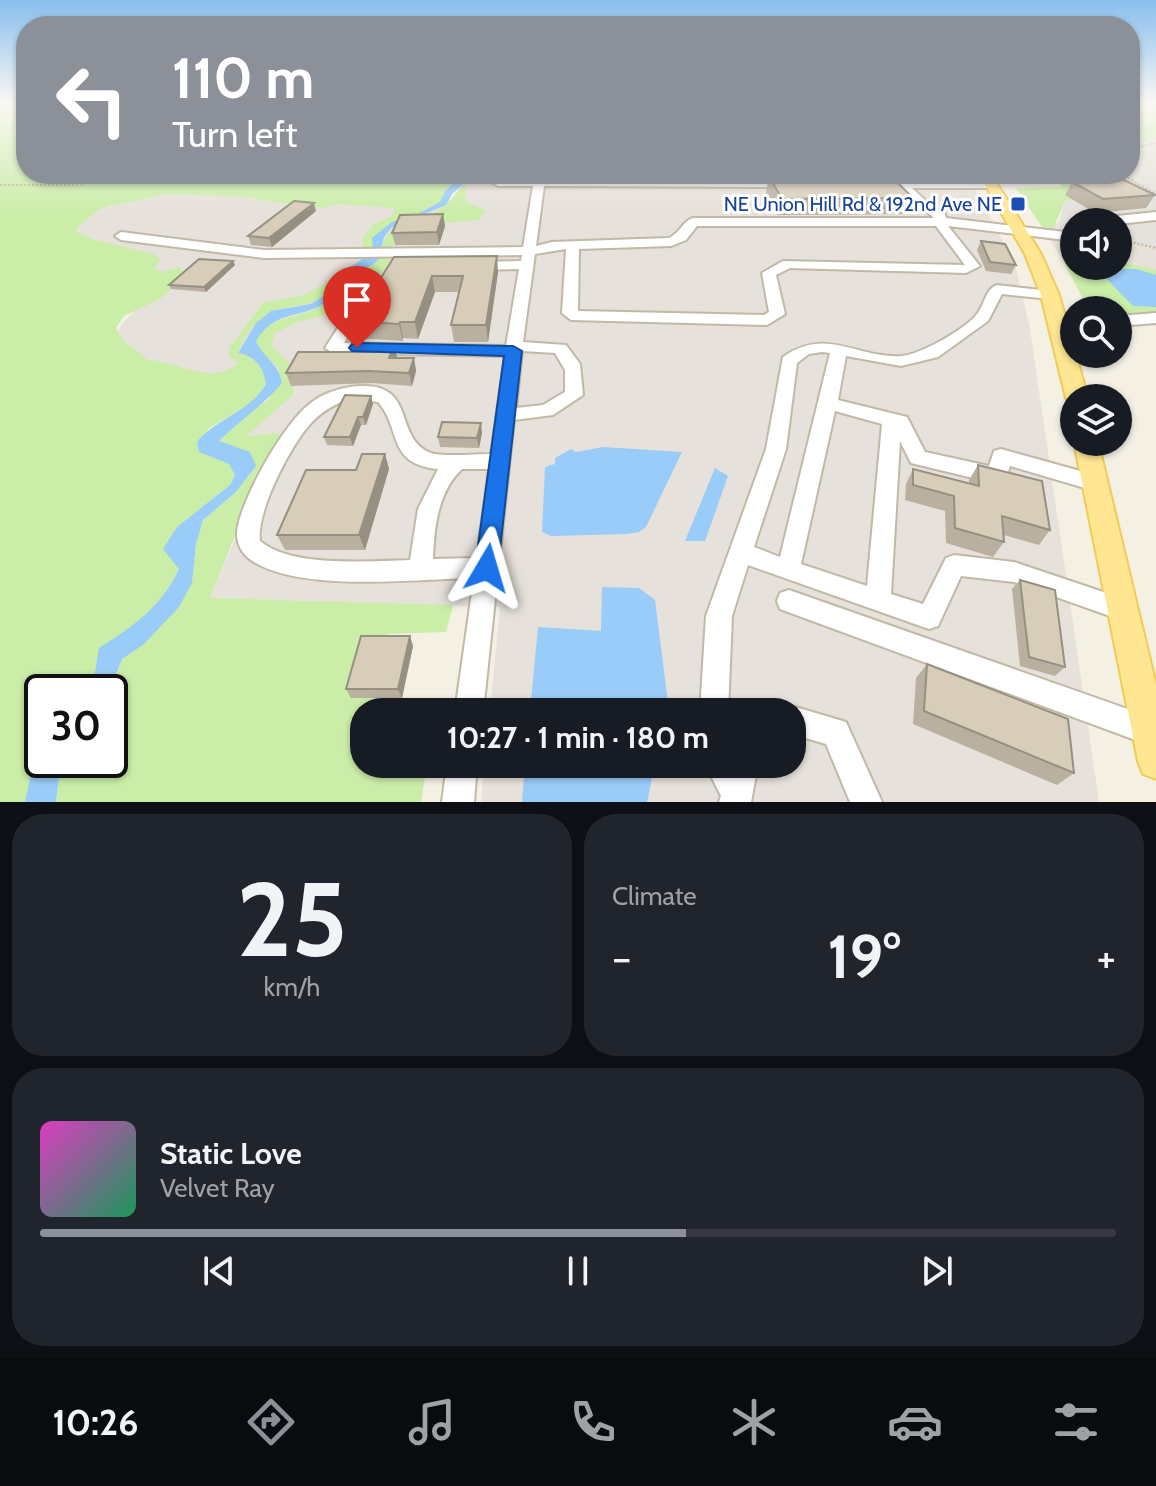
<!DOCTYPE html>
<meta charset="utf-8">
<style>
:root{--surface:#171b24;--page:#20242c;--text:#f1f3f6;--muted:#9ea1a6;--line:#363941;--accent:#8c9099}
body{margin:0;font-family:Cabin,sans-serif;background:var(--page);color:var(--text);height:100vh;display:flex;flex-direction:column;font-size:30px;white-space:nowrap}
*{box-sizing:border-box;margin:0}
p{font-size:26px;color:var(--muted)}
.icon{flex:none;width:44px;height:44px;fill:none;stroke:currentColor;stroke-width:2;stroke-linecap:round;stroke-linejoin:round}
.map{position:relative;height:802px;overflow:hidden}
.details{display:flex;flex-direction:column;gap:12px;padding:12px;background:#0d0f14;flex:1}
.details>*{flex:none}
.top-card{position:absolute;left:16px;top:16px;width:1124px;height:168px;border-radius:32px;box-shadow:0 2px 6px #0004;background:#8c9099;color:#fff;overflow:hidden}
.controls{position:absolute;left:1060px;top:208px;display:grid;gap:16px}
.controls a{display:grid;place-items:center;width:72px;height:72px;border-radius:50%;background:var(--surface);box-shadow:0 2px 6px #0004;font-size:40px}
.speed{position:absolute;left:24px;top:674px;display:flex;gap:16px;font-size:40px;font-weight:700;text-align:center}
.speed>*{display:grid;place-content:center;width:104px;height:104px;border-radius:50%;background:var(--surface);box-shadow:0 2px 6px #0004;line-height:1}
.speed .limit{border:4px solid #111;border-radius:12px;background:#fff;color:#111}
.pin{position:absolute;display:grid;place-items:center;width:68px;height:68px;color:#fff;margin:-82px -34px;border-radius:50% 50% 50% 0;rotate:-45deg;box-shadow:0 0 8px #0007}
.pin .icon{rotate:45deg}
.me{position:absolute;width:88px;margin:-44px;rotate:7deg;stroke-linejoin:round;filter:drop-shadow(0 0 6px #0008)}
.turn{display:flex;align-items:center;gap:28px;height:168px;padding:0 24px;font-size:36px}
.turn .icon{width:104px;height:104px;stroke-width:2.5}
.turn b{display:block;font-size:56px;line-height:68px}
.big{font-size:60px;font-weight:700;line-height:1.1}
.details .tile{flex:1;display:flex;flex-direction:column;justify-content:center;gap:12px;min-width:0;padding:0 28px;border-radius:32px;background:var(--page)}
.details .dial{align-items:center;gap:0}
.dial b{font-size:104px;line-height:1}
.song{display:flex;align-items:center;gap:24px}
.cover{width:96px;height:96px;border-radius:12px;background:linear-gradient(135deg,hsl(310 70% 55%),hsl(150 70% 35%))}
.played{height:8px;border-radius:4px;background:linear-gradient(90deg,var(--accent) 60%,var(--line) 60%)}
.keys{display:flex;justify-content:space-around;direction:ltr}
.heat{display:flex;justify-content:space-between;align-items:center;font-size:44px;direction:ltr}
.details .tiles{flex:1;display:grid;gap:12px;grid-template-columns:1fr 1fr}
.tile:last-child{grid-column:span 2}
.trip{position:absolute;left:350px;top:698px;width:456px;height:80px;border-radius:32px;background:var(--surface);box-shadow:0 2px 6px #0004;font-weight:700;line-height:80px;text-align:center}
.menu{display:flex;height:128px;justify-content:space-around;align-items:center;background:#090b0e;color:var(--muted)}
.menu .icon{width:56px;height:56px}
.menu .current{color:var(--accent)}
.menu b{font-size:36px;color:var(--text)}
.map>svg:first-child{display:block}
</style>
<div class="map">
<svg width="1156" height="802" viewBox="0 0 1156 802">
<rect width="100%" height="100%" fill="#f4f0e4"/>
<!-- industrial -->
<path fill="#e6e1da" d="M1156,138V270L1118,261V222H1074V261H1063L1044,230L1059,222L1065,201L1070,199L1064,194L1097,190L1108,182L1101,174H1130V145Z
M449,174H966L1015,264L1030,329L1099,802H481L484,764H792V712H490L500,607L210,598L280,433L245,437L292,395L95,368L123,323L163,282L58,236L85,215L125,196L185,189L466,202Z"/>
<!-- green -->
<path fill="#caeda8" d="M0,102H26V174H464L445,192L440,202L414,216L392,222L373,250H365L362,239L373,225L392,216L395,208L336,204L323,208L307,207L245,197L168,194L108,206L95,212L75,230L92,239L154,254L160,260L155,269L163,272L180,267L185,275L160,299L124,316L116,328C126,349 134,345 147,360C177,360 212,388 239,362L229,357L230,347L263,303L304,295L334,278C330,308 297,303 276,310C259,316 243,337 238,353C255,356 263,367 266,384L257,400L208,429L200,452L229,464L235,475L230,485L177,527C178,540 182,559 178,571C168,606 128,630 100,648L95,672L77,692H42V732L38,738L25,802H0Z
M1130,102H1156V138L1130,145Z
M1053,174H1101L1109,182L1097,190L1064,194L1072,200L1065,201L1052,231L1044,230L1016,188L1062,187Z
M466,183V202L486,210L479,220L403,226L391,249L381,250C390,214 422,226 445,205C453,199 458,189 466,183Z
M382,255H391L386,268L362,292L332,313L298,322L275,333L271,345L295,369L293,395L246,436L281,433L258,479L210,598L453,605L446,632L388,634L372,712H364V764H427L421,802H56L61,760H110L109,692L122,659L143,645L192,583L196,544L203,520L236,492L256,466L219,441L246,414L268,400L279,369L260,350L256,341C273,315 283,321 308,312C328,305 344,288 358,274C367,266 375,266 382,255Z
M1063,261H1074V266H1118V261L1156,270V325L1118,317V310L1088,308Z"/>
<!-- parking -->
<path fill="#e4e2dd" d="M1116,174H1130L1156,186V246L1118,243V222H1074V239L1058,228L1067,201L1104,199L1100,192L1111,180H1123Z"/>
<!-- water -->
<path fill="#99ccf8" d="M464,174H474L452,194L446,205L391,228L384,237L381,250H373L372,238L392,222L414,216L440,202L445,191Z
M368,255H382C375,266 367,266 358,274C347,285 339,295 325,303C297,320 276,309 256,341C264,359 278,362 282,383C264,405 240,420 219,441L250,452L256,466L236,492L203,520L196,544L192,583L179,607L143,645L122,659L109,692H77L95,672L99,648C133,627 163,605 179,569L163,549L177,527L230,485L235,475L229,464L199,452L197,442C217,418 250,412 266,384C263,367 256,356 238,353L256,323L271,311L311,304L327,294L334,278Z
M1097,269H1136L1156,275V307L1133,306Z
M603,447L682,452L646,527L639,532L627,534L551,536L542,532L545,467L555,464V458L571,449L576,452Z
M715,468L728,476L705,541H685Z
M602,587L639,588L655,600L668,703L666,712H530L538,627L601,631Z
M42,732V760H61L56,802H25L38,737Z
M525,764H655L647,802H522Z"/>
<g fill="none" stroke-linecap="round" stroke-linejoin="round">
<defs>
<path id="minor" d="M530,174H541L545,180L790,181L795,184L790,187L544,186L536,246L552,242L669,238C679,234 683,221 693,218H934L899,188L891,187V183L895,182L996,183V187L992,188H912L933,208L944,212L946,218L1074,233V241L948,226L980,266L966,273L790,268L776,275L785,314L767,325L571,320L562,313L566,249L535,254L523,342L566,345L580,364L583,395L553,415L514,420L483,712H455L474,578C416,579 299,593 251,560C242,554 237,544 237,534C238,503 285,421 311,403C322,394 337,389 350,387C420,377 391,438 431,453C442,457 477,454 491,454L505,356L333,353L325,348L355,301L360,300L367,304L344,343L506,346L519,269L476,270L469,266L476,262L521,261L522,255L264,258L121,240L115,236L121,232L264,250L523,247L533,186H498L493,183L498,180H534ZM697,226H936L965,265L783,261L762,273L769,312L764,315L578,311L579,249L671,246L686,240ZM522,351L555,353L565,370V392L543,405L516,408ZM351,399L378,402C402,429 386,464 438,469L418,509L410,560C370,561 292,568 260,541C256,511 292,442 313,421C324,410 336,403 351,399ZM462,469H489L477,558L433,559C434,528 438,491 462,469Z
M1156,212V220L1118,224L1092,222L1098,218Z
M997,285L1050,291L1057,295L1050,299L1002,294L988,321L938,357L901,366L846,356L838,400L907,417L925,452L989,466L994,451L1001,449L1102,477L1105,483L1102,489L1095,491L1010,466L1005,481L998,484L911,463L900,441L891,594L923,604L946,558L954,555L1014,562L1121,598L1130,601L1133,609L1130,617L1121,620L1014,582L961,576L938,626L929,629L748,565L732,616L728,712H700L706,616L766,449L783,357C827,326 857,359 902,356C921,354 966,329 977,314C985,305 985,289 997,285ZM822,352L830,353L780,557L754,547L786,449L797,363L809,354ZM835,411L882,424L867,586L801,564Z
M1156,313V323L1118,326V316Z
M789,590L1156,719V743L1149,745L780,609L777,601L780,593Z
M792,706L846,722L882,802H850L826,744L792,734V712H781Z
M447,764H477L474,802H442Z
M705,764H758L751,802H719L721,796Z"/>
<path id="major" d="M979,174H991L1041,254L1059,295L1088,398H1074V404L1066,398L1041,295L1025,254Z
M1074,442H1098L1156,685V779L1143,774L1138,761Z"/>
</defs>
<!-- minor casing -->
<use href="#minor" stroke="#c1b9a6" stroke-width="4"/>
<!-- major casing -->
<use href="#major" stroke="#f1cb56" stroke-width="4"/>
<!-- path -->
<path stroke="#c4b696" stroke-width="2" stroke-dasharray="2 2" stroke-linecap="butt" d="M1130,149L1156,143
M1121,174L1156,194
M0,185H70L171,174
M1118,239L1156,248"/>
<!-- minor -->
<use href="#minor" fill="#fff" fill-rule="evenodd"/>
<!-- major -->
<use href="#major" fill="#ffe693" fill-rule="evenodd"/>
</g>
<!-- wall -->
<path fill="#b9b09f" d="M769,176L913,198L907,214L778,215L766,192Z
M1072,182L1155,195L1146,208L1095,213L1065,195Z
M316,211L272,247L251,245L248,236Z
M443,214L445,226L439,245H395L392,233Z
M981,241L1016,265L1011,274L986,271L977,250Z
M394,257L498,272L488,342H454L451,325L459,292H435L418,339L403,338V341L351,338L346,321L377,284Z
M235,265L206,292L171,289L169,285Z
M394,345L397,358H414L416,371L412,386L372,383L291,386L286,373L377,352Z
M371,396L373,404L366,425H361L353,446L327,445L324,437Z
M482,433L479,448L440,447L438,437Z
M385,454L389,469L365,550H285L277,535L356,470Z
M978,465L1050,530L1039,545L1004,535V542L993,557L946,543L945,511L905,500L906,484L913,469L969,484V480Z
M1020,580L1065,667L1055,676L1020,666L1012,589Z
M413,646L402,698H351L346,689Z
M927,664L1074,773L1057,785L913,724L916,678Z"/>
<!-- shaded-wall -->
<path fill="#969082" d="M314,203L316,211L272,247L269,238Z
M443,214L445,226L439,245L437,232Z
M497,256L498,272L488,342L486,325Z
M233,261L235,265L206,292L204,287Z
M432,276L435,292L418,339L415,322Z
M400,322L403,338V341L399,324Z
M394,345L397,357L392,371L389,358Z
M414,358L416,371L412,386L409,373Z
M371,396L373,404L366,425L363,417Z
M358,417L361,425L353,446L350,437Z
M481,423L482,433L479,448L477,438Z
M385,454L389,469L365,550L359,535Z
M410,636L413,646L402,698L398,689Z"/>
<!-- building -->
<path fill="#d7cdb9" stroke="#969082" stroke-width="2" d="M769,176L892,177L913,198L782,199Z
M1122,179L1155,195L1103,199L1072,182Z
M294,201L314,203L269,238L248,236Z
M443,214L437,232L392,233L400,215Z
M981,241L1005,244L1016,265L990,262Z
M497,256L486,325H451L463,276H432L415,322H400L399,324L346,321L366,288L377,284L394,257Z
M199,259L233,261L204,287L169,285Z
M380,344L394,345L389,358H414L409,373L368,371L286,373L298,352H377Z
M345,395L371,396L363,417H358L350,437H324Z
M442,422L481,423L477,438L438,437Z
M362,454H385L359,535H277L306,470H356Z
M978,465L1042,481L1050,530L1002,516L1004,542L955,528L954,496L913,485V469L979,486Z
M1020,580L1055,590L1065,667L1029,657Z
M361,636H410L398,689H346Z
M927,664L1068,719L1074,773L924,711Z"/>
<!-- sky -->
<linearGradient id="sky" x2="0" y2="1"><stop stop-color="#88beee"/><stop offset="0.48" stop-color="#faf8f3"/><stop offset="1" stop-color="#faf8f3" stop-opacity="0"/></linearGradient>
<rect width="1156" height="214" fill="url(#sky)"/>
<!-- route -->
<path fill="#1a73e8" stroke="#114b97" stroke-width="2" d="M357,343L513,346L522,351L498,568L495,576L487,579L478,576L475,568L504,356L352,351L349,348L352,344Z"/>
<!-- markers -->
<rect fill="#1a4fb4" stroke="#fff" stroke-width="3" x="1010" y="196" width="16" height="16" rx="4"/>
<g text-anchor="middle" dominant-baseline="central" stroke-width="6" stroke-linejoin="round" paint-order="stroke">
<!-- far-transit labels -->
<g font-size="20" fill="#164399" stroke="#fff" text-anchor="end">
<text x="1002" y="204">NE Union Hill Rd &amp; 192nd Ave NE</text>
</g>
</g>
</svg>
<div class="controls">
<a><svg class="icon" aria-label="sound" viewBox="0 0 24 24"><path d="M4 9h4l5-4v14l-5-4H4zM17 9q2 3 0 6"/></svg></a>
<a><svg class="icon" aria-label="search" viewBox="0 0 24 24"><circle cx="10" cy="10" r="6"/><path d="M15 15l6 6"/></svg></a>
<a><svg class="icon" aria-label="layers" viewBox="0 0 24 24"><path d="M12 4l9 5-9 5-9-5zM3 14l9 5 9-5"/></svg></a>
</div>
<div class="speed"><div class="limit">30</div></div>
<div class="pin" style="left:357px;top:348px;background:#d93025"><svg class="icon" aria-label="arrive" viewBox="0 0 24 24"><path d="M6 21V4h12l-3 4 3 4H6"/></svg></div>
<svg class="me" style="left:487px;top:568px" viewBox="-20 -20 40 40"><path d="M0-17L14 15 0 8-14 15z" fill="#1a73e8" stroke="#fff" stroke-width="4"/></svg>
<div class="trip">10:27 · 1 min · 180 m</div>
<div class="top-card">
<div class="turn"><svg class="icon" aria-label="left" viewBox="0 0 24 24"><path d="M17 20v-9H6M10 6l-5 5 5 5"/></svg><div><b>110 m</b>Turn left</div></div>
</div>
</div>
<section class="details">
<div class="tiles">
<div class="tile dial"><b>25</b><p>km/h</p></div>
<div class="tile"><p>Climate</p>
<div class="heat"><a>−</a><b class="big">19°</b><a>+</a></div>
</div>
<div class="tile">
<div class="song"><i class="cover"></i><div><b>Static Love</b><p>Velvet Ray</p></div></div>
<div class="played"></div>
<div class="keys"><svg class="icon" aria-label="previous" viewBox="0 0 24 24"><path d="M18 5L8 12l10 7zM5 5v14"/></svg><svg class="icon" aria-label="pause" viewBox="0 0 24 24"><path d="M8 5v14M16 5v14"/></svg><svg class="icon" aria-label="next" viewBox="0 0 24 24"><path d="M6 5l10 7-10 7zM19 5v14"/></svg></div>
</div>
</div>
</section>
<nav class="menu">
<b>10:26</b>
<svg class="icon current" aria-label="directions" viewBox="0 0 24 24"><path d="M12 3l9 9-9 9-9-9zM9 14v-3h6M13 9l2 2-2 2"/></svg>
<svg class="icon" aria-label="music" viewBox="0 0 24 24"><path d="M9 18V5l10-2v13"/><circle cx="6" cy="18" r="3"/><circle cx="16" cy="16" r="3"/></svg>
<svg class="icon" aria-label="phone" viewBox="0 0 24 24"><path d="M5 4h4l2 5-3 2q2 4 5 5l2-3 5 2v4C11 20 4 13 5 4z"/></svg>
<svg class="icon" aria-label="climate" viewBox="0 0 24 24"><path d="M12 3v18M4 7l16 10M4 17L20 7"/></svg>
<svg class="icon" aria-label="car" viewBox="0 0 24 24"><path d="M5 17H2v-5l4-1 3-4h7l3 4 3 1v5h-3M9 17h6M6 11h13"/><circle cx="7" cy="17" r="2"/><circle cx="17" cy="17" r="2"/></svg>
<svg class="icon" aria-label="filters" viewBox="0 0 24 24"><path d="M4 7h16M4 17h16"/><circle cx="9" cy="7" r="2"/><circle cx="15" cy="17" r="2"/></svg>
</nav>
